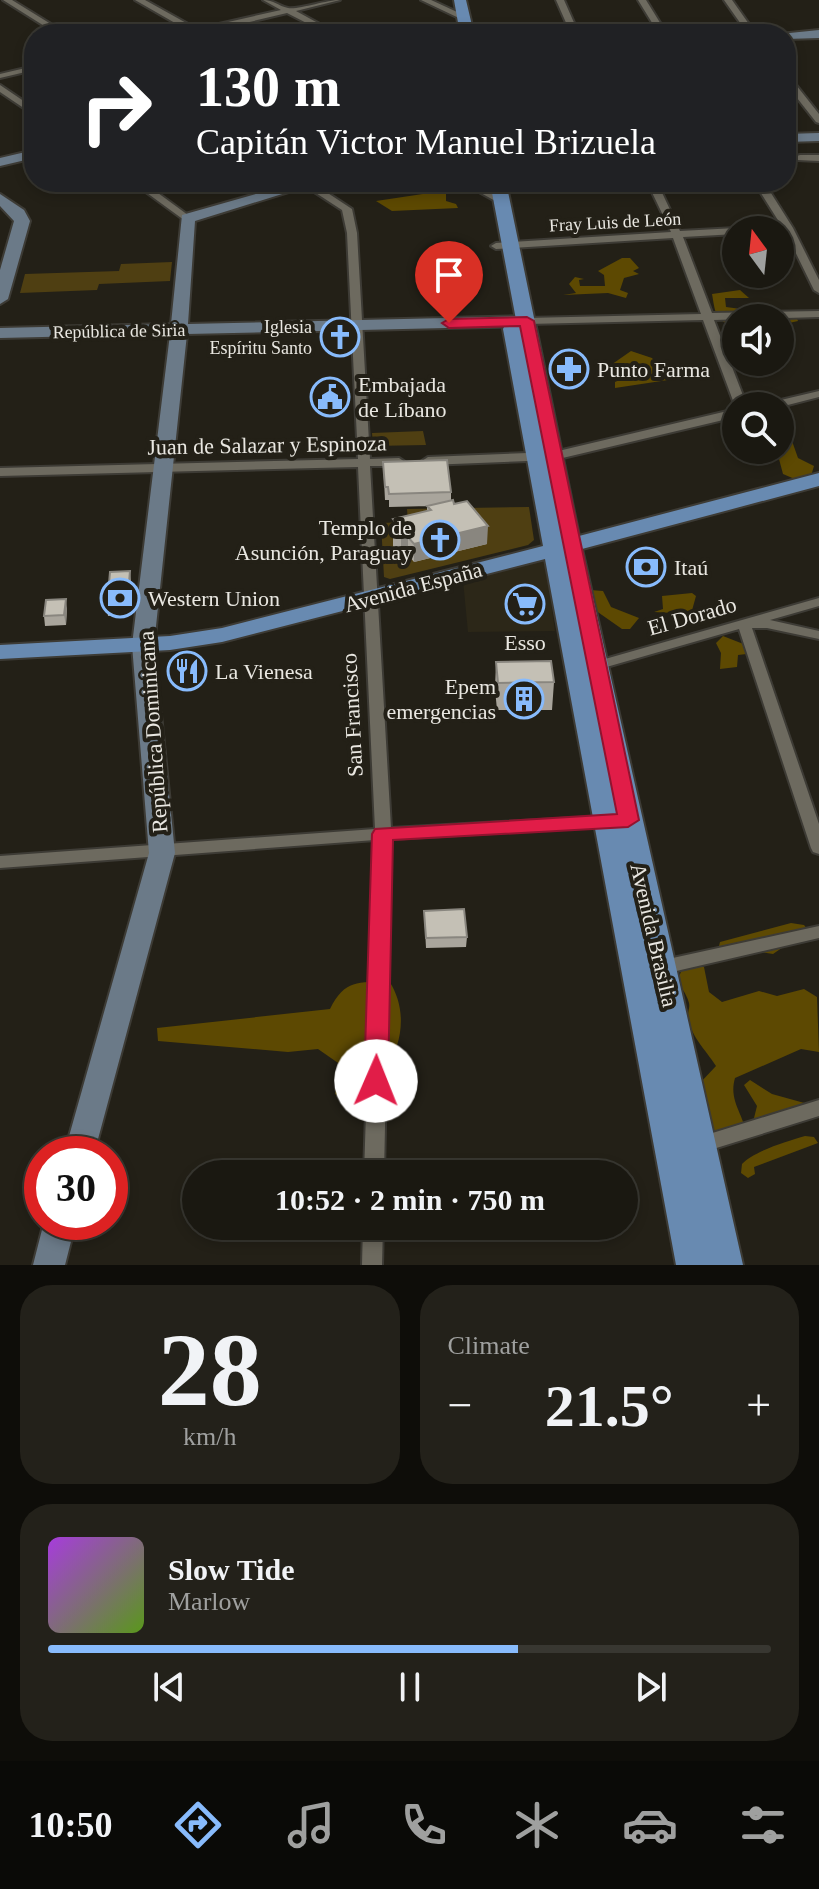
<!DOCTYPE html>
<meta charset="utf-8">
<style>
:root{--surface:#1a1811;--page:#23211a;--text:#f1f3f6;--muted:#9fa09f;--line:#383731;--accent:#88bbfc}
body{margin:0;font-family:"Times New Roman",serif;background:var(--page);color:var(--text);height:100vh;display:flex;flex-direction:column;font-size:30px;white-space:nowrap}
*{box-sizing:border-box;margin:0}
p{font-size:26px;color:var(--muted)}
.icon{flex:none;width:44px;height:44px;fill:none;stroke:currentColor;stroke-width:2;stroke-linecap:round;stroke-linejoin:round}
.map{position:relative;height:1265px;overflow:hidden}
.details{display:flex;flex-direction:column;gap:20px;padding:20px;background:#0e0d09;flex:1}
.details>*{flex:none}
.banner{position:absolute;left:24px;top:24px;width:772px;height:168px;border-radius:32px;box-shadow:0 4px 12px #0003,0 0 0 2px var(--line);background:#202124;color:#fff;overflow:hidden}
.needle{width:52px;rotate:345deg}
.fabs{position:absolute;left:722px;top:216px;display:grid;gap:16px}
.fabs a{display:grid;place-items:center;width:72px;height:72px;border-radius:50%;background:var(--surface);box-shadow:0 4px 12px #0003,0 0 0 2px var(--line);font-size:40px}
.speed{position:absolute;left:24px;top:1136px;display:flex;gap:16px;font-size:40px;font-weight:700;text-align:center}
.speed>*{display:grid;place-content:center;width:104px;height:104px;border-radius:50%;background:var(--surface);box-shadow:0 4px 12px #0003,0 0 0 2px var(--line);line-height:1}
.speed .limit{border:12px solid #d22;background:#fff;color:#111}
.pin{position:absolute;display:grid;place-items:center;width:68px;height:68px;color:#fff;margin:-82px -34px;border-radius:50% 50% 50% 0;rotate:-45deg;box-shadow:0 0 8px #0007}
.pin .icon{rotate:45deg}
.me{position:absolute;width:88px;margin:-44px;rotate:1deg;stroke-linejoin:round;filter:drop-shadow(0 0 6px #0008)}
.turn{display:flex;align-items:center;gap:28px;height:168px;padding:0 40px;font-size:36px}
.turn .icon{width:104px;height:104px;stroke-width:2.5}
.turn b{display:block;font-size:56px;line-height:68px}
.big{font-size:60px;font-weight:800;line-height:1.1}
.details .widget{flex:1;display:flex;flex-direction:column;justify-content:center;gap:12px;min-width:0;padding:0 28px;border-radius:32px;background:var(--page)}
.details .dial{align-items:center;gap:0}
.dial b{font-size:104px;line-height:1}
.song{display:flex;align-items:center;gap:24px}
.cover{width:96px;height:96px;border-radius:12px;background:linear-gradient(135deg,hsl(280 70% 55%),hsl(90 70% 35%))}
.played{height:8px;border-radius:4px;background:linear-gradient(90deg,var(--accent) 65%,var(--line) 65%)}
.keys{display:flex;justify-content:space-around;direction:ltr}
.heat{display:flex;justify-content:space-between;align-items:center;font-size:44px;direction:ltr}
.details .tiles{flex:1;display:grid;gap:20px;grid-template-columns:1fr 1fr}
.widget:last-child{grid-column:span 2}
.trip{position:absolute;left:182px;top:1160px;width:456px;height:80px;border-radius:40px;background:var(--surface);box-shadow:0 4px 12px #0003,0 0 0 2px var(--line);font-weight:800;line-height:80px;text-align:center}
.dock{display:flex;height:128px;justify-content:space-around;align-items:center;background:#0a0a07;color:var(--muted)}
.dock .icon{width:56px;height:56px}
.dock .current{color:var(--accent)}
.dock b{font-size:36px;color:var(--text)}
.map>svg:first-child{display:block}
</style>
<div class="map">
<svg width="819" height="1265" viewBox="0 0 819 1265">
<rect width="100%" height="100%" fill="#232017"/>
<!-- built -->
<path fill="#2c2718" d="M545,560L555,631L468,632L463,580Z"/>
<!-- green -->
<path fill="#4f3f12" d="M172,262L170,281L99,284L97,290L20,293L25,274L119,271L121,264Z
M423,431L426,445L373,446L372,433Z
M529,507L534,540L528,545L390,579L384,577L381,523L408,522L407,509Z"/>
<!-- forest -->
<path fill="#5d4902" d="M436,192L446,194V201L456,204L458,208L392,211L376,201Z
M622,258H630L639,268L633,271L639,274L624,278L620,290L628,293L626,298L608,293L563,295L576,293L569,284L575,277L584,279L579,280L580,286H605L604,275L598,271Z
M740,290L749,298H725L726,307L796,316L798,321L780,325V318H736V323C715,326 715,310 712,294Z
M631,351L652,358L668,380L615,388V382L624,378L620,371L608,367Z
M780,438L792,441L798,458L814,466L811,476L797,480L783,474L779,459L756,456L752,451L779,452Z
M590,590L603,591L611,607L639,618L630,629H622L592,608Z
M692,593L696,596L691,614L654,612L663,609L662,596Z
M723,636L751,647L755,653L738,655L737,667L720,669L721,653L716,643Z
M791,923L804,925L808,930L773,954L719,946L720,942Z
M693,966L704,967L709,992L722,1002L759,991L777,996L804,989L817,997L819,1052L801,1049L735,1078C728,1102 745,1115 747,1138L719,1140L683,1101L716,1066C706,1050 690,1036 688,1016C688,1010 690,1008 689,1003C685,987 673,985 683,968Z
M389,981C417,1023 392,1081 350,1102L335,1094L341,1065L318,1049L288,1052L158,1041L157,1028L330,1009C345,979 358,983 389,981Z
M750,1080L772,1094L808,1104L810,1116C794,1127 769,1133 754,1118L757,1106L744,1085Z
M805,1136L814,1137L818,1143L754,1167L755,1174L748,1178L741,1173L742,1164C754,1151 788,1141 805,1136Z"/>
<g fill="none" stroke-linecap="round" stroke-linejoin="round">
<defs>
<path id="street" d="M3,0H12L67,34H57Z
M135,0H145L197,29L281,10L263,0C274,0 278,6 288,8C298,10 326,0 340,0L296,11L338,34H328L287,13L203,33L204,34H182L189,31Z
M421,0H431L468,17L461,19Z
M556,0H564L579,34H571Z
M638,0H646L667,34H659Z
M724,0H732L756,34H748Z
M34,66V70L0,78V74Z
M786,75L789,76L819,114V123L816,122L786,84Z
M0,85L34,108V115L0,92Z
M800,155H819V161L797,160V156Z
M132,182H143L192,218L184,220Z
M299,182H311L352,209L357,233L370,459L399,458L405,462L399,466H370L391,828L612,816L618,817L620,821L618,825L612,826L391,839L384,1174H364L375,840L0,868V856L375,829L358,467L0,476V468L358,459L347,233L342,210Z
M461,182H473L507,201L499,203Z
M647,182H657L680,231L736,228L740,230H736V234L683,237L712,313L819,311V317L714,320L747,406H735L703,320L527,324L522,321L527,318L701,314L673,238L496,249L491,246L496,243L671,232Z
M754,182H764L793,228L819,280V293L814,290L785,231L752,230L757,227L781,225Z
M819,391V397L780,407L762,406L764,404Z
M736,409V417L554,460L428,465L422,461L428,457L554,452Z
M819,598V606L770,620L819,631V639L767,628H752L819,824V854L813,852L811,848L739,629L589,672L582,668L584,665Z
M819,926V938L659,975L653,973L650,968L653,963L659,961Z
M819,1100V1116L697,1154L690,1152L687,1146L690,1140Z
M363,1226H383L382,1265H362Z"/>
<path id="secondary" d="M819,30V38L786,39V34H780Z
M819,133V141L786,142V134Z
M34,150V158L0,166V158Z
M298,182H321L195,221L188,324L527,316L536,321L527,326L187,334L154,645L175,853L94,1154H64L149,853L132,645L170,334L0,338V328L171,324L182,215Z
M0,194L24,210L30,221L8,299L0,304V270L14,221L0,206Z
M44,1222H76L65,1265H33Z"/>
<path id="primary" d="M454,0H466L474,34H460Z
M490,182H506L579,536L819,473V486L582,549L743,1265H676L545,559L222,642L170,650L0,659V645L170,636L222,628L543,546L503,329L505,325H517Z"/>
</defs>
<!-- street casing -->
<use href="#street" stroke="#3d3b35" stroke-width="4"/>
<!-- secondary casing -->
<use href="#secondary" stroke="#3d3b35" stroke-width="4"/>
<!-- primary casing -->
<use href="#primary" stroke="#3d3b35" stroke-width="4"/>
<!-- street -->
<use href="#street" fill="#6d6a5f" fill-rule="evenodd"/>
<!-- secondary -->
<use href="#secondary" fill="#6b7a88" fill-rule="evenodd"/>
<!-- primary -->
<use href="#primary" fill="#688ab1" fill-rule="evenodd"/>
</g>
<!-- wall -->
<path fill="#a9a59c" d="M383,462L451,492V500L454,504L487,544L414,562L408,555L401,556L393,546V519L427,511V506H429L389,507V500H385Z
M131,580L128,615L108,616L107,607Z
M67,608L66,625L45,626L44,616Z
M496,662L554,682L552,710H497L495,689Z
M424,911L467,937L466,947L426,948Z"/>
<!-- shaded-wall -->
<path fill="#89867f" d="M488,526L487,544L414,562V544Z
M408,537V555L401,556V538Z
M130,571L131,580L128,615L127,606Z
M66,599L67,608L66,625L64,615Z"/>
<!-- building -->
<path fill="#c4c0b5" stroke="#89867f" stroke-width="2" d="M447,460L451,492L389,494L388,487H385L383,462Z
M453,500L454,504L467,501L488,526L414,544L408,537L401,538L393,528L399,527L393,519L431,510L427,506Z
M130,571L127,606L107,607L110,572Z
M66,599L64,615L44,616L46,600Z
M551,661L554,682L498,683L496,662Z
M464,909L467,937L426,938L424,911Z"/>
<!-- route -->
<path fill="#e11d48" stroke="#92132f" stroke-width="2" d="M527,317L534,321L639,820L628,827L393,840L388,1081L385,1088L376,1091L368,1088L364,1081L372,834L375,829L617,814L520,326L449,328L442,323L449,319Z"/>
<!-- icons -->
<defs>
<symbol id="church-ring" viewBox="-11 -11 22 22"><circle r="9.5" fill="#232017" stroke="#88bbfc" stroke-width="1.5"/><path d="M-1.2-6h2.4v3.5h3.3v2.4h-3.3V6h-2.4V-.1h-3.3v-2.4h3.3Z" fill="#88bbfc"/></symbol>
<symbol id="pharmacy-ring" viewBox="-11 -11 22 22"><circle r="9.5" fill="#232017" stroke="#88bbfc" stroke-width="1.5"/><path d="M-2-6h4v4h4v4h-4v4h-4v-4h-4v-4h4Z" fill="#88bbfc"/></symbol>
<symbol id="civic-ring" viewBox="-11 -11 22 22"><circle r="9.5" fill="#232017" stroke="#88bbfc" stroke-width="1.5"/><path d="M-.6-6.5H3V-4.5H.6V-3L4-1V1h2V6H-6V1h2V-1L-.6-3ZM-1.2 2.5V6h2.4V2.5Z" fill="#88bbfc"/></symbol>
<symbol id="bank-ring" viewBox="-11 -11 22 22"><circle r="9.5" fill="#232017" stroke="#88bbfc" stroke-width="1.5"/><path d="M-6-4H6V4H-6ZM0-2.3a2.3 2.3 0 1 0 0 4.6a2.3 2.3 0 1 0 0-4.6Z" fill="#88bbfc"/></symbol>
<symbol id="supermarket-ring" viewBox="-11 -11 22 22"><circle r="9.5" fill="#232017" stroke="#88bbfc" stroke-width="1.5"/><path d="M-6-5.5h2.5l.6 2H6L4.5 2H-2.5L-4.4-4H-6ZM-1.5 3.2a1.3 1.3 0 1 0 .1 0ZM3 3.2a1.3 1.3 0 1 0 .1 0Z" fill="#88bbfc"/></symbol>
<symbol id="restaurant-ring" viewBox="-11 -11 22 22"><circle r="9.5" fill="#232017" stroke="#88bbfc" stroke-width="1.5"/><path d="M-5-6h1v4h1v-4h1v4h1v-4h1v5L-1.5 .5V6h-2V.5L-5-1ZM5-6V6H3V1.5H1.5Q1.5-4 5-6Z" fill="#88bbfc"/></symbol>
<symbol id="building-ring" viewBox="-11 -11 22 22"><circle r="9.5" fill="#232017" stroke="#88bbfc" stroke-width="1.5"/><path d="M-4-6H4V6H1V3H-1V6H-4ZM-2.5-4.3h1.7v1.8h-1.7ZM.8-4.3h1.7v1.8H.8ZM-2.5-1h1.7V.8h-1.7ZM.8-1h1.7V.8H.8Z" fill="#88bbfc"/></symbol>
</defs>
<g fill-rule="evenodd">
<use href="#church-ring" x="318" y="315" width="44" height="44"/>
<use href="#pharmacy-ring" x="547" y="347" width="44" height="44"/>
<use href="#civic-ring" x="308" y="375" width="44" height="44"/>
<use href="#church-ring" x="418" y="518" width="44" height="44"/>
<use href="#bank-ring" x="624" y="545" width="44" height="44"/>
<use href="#bank-ring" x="98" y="576" width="44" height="44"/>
<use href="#supermarket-ring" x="503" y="582" width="44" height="44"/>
<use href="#restaurant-ring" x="165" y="649" width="44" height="44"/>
<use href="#building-ring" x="502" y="677" width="44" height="44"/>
</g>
<g text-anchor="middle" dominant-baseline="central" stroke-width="8" stroke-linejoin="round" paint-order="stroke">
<!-- far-street labels -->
<g font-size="18" fill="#e9e7e1" stroke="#232017">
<text transform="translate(615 222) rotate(-3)">Fray Luis de León</text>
<text transform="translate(119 331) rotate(-1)">República de Siria</text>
</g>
<!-- far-poi labels -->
<g font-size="18" fill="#e9e7e1" stroke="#232017" text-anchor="end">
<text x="312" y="327">Iglesia<tspan x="312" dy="21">Espíritu Santo</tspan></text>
</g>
<!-- poi labels -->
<g font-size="22" fill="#e9e7e1" stroke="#232017" text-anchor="start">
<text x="597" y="369">Punto Farma</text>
<text x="358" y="384">Embajada<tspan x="358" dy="25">de Líbano</tspan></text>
<text x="412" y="527" text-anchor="end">Templo de<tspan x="412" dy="25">Asunción, Paraguay</tspan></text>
<text x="674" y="567">Itaú</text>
<text x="148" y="598">Western Union</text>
<text x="525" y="642" text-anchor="middle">Esso</text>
<text x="215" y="671">La Vienesa</text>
<text x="496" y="686" text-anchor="end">Epem<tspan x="496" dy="25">emergencias</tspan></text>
</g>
<!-- street labels -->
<g font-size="22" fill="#e9e7e1" stroke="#232017">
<text transform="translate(267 445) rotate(-1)">Juan de Salazar y Espinoza</text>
<text transform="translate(413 587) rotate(-15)">Avenida España</text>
<text transform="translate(692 616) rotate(-16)">El Dorado</text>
<text transform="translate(352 715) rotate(-93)">San Francisco</text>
<text transform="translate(153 732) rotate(-94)">República Dominicana</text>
<text transform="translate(654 935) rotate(77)">Avenida Brasilia</text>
</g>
</g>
</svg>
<div class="fabs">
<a><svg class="needle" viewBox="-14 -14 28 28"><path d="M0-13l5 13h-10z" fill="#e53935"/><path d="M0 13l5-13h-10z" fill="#9fa09f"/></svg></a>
<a><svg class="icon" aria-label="sound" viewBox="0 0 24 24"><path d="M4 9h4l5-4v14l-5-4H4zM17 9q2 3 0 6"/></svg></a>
<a><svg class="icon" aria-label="search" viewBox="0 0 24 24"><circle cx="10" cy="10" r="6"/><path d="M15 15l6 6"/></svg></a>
</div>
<div class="speed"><div class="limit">30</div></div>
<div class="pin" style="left:449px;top:323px;background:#d93025"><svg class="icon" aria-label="arrive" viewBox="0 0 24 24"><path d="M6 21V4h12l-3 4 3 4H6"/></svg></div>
<svg class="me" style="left:376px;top:1081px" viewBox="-20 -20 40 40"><circle r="19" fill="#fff"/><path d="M0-13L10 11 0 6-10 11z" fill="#e11d48"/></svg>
<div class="trip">10:52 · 2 min · 750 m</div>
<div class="banner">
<div class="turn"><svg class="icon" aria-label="right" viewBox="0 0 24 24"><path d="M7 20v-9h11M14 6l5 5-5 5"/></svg><div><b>130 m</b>Capitán Victor Manuel Brizuela</div></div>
</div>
</div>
<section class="details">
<div class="tiles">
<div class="widget dial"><b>28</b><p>km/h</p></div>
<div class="widget"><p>Climate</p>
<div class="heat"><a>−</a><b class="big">21.5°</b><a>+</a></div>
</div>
<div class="widget">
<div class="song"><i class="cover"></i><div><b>Slow Tide</b><p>Marlow</p></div></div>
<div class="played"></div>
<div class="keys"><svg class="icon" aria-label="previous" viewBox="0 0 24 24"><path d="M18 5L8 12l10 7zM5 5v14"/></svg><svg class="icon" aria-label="pause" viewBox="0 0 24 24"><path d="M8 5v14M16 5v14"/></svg><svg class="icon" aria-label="next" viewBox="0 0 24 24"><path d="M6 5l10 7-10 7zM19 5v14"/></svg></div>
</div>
</div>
</section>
<nav class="dock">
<b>10:50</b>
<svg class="icon current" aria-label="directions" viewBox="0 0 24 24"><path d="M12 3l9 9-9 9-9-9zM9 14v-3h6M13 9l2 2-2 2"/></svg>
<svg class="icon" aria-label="music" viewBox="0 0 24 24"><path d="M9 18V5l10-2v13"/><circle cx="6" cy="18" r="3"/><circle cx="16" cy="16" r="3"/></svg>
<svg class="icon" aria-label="phone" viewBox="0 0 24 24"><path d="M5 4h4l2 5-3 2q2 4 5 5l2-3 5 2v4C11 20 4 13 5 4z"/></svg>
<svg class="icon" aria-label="climate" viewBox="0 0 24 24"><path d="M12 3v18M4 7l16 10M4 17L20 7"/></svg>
<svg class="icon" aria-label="car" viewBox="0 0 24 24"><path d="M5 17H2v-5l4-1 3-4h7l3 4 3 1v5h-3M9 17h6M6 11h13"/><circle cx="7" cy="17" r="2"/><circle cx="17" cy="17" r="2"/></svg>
<svg class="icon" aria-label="filters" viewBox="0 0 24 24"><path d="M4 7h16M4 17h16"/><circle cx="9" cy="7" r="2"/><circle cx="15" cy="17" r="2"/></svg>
</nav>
